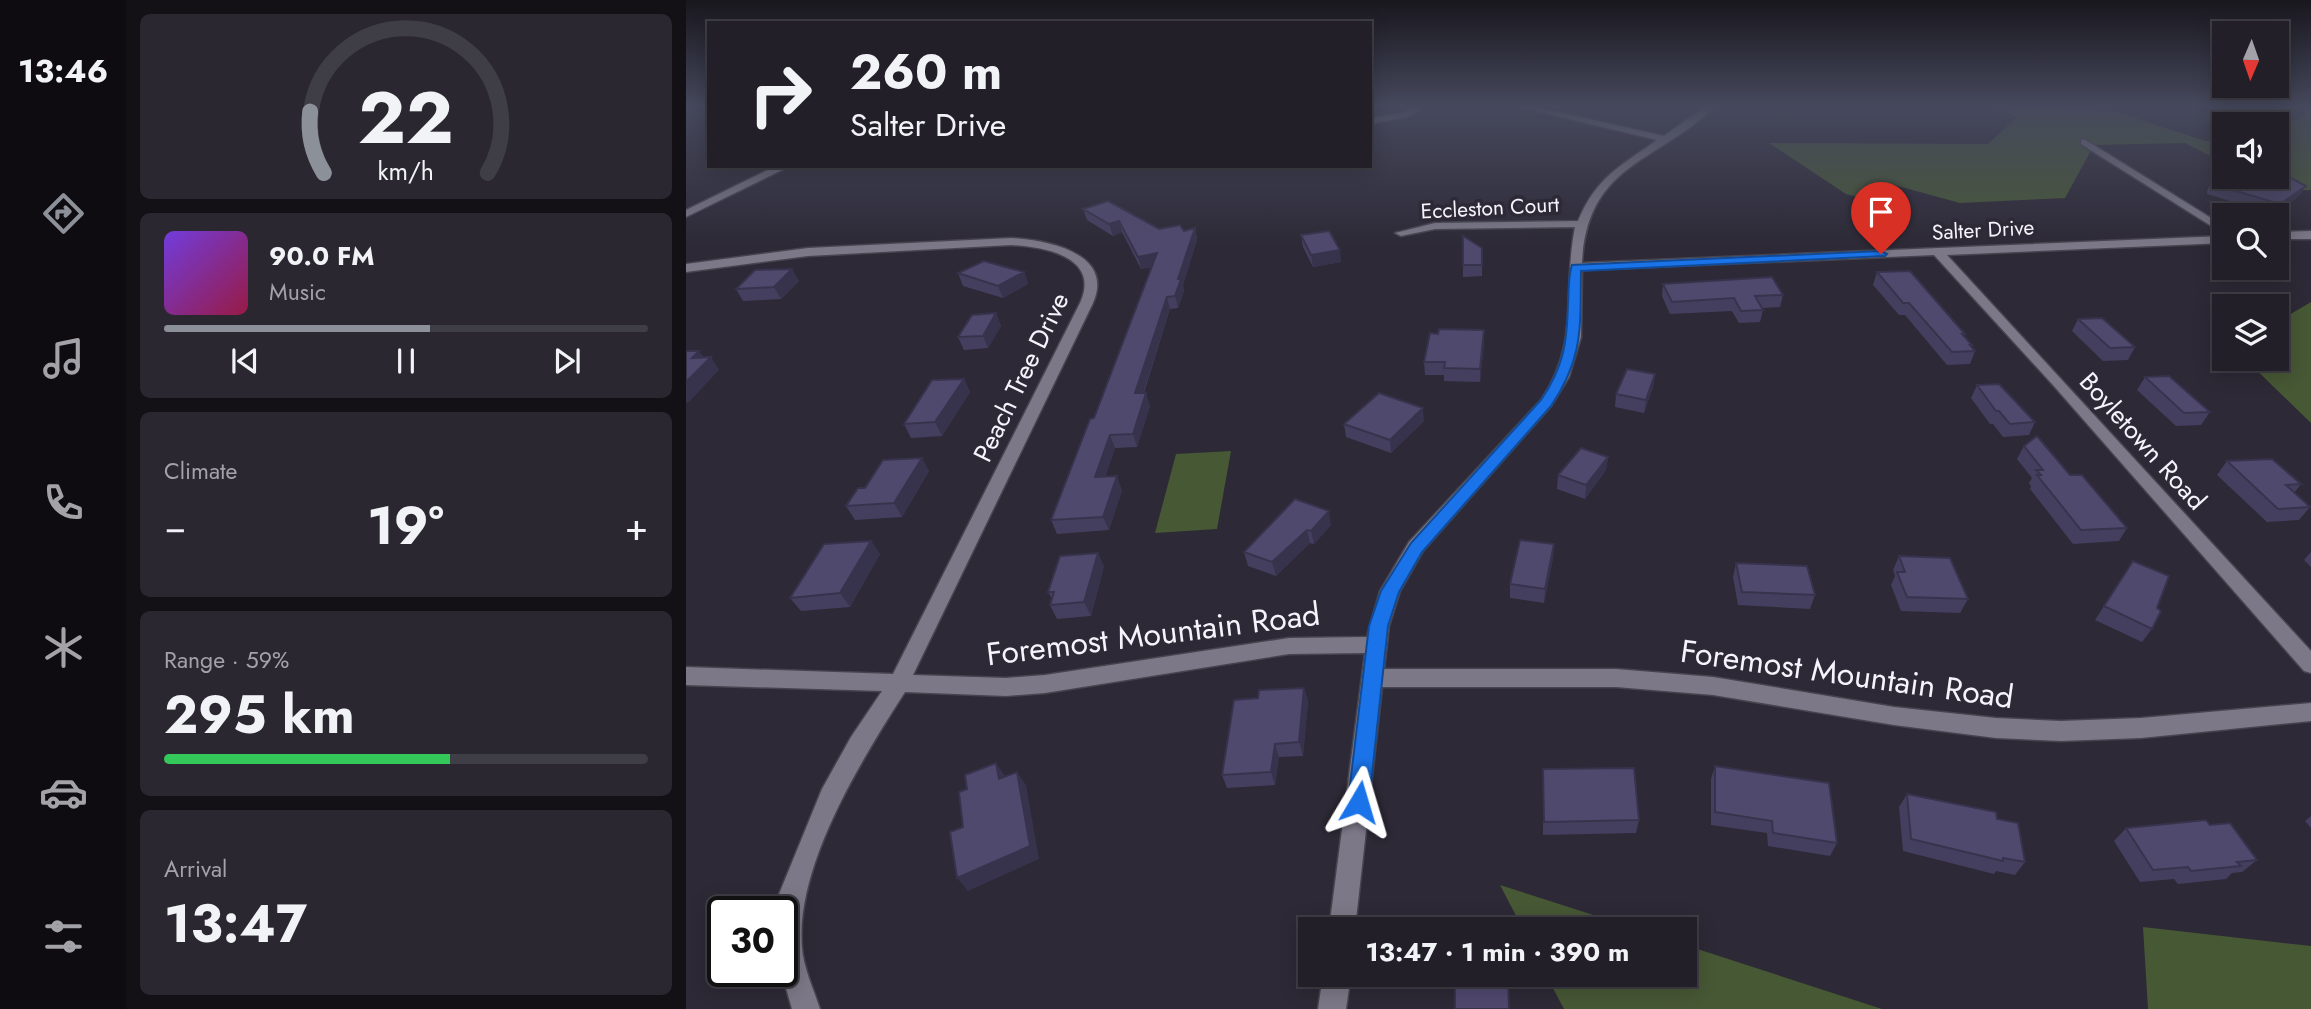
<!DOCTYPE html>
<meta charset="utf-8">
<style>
:root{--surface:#221f28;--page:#2a2730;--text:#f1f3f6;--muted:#a2a2a8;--line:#3f3d45;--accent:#8c9099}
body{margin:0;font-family:Jost,sans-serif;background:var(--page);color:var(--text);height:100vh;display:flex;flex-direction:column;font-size:26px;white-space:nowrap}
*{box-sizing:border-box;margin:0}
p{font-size:23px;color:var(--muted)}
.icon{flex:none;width:38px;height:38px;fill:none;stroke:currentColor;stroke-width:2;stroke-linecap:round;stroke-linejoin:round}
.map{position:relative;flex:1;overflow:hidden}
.sheet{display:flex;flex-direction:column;gap:14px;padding:14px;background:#131116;width:560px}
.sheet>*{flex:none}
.hud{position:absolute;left:21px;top:21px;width:665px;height:147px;border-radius:0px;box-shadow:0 4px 18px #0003,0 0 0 2px var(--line);background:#221f28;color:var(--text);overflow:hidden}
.needle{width:46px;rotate:182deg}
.fabs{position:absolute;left:1526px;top:21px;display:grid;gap:14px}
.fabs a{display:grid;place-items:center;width:77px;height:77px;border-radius:0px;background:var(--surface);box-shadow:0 4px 18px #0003,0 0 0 2px var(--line);font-size:35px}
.speed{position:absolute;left:21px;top:896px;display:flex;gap:14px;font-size:35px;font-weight:700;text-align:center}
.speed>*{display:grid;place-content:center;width:91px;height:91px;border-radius:50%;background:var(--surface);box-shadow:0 4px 18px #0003,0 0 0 2px var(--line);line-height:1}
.speed .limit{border:4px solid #111;border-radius:10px;background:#fff;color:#111}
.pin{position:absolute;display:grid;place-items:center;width:60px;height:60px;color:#fff;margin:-72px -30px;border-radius:50% 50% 50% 0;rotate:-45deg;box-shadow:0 0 7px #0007}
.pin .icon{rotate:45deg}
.me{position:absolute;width:77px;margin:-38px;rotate:7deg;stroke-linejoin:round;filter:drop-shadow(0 0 5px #0008)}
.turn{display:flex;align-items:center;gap:24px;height:147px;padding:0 28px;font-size:32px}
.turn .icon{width:91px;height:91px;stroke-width:2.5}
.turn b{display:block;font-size:49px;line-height:60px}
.big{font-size:52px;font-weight:700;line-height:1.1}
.sheet .card{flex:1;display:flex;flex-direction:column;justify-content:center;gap:10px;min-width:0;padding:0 24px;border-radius:10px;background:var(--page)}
.sheet .dial{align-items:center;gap:0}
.dial svg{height:182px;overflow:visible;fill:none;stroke:var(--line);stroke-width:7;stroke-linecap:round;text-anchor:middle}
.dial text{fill:var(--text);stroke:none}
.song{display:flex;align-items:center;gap:21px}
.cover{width:84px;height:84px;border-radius:10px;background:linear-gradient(135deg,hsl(260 70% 55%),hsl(340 70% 35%))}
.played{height:7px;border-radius:4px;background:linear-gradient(90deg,var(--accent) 55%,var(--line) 55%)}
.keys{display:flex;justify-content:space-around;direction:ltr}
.heat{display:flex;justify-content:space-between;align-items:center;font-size:38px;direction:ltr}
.charge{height:10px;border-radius:5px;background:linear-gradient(90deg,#34c759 59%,var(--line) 0)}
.trip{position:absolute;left:612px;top:917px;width:399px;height:70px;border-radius:0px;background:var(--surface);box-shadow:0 4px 18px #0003,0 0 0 2px var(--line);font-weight:700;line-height:70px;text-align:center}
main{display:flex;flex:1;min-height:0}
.menu{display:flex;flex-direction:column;width:126px;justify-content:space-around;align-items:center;background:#0e0c10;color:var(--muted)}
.menu .icon{width:49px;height:49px}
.menu .current{color:var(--accent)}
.menu b{font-size:32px;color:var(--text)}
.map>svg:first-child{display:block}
</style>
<main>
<nav class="menu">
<b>13:46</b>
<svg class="icon current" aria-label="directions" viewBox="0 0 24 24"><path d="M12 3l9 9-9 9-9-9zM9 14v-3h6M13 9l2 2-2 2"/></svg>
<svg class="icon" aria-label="music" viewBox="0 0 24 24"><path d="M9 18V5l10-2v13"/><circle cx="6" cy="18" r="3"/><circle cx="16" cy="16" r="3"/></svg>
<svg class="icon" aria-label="phone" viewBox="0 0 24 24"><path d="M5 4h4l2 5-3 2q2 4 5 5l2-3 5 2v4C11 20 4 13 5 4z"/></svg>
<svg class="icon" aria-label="climate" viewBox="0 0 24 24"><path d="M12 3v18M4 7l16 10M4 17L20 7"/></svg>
<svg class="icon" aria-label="car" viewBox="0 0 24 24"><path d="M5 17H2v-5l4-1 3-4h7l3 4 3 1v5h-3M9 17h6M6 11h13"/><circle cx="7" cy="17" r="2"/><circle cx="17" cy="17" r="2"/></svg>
<svg class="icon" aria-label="filters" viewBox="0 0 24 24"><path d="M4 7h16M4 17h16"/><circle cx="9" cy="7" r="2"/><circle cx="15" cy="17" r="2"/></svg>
</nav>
<section class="sheet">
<div class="card dial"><svg viewBox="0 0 100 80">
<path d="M14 69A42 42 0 1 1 86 69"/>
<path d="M14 69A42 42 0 0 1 8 42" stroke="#8c9099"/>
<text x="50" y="56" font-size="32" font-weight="700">22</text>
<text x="50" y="72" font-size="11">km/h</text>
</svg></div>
<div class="card">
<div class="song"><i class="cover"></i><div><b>90.0 FM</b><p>Music</p></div></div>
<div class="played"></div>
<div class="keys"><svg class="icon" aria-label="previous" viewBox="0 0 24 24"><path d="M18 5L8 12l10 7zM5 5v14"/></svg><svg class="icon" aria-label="pause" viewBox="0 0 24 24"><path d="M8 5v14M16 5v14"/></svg><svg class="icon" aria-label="next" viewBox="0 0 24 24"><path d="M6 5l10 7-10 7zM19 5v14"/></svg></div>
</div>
<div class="card"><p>Climate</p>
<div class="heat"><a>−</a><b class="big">19°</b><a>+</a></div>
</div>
<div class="card"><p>Range · 59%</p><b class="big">295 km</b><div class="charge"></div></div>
<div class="card"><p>Arrival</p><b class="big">13:47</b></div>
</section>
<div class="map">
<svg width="1625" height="1009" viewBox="0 0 1625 1009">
<rect width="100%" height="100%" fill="#2d2936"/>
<!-- green -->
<path fill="#475835" d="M1302,106L1424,110L1520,141L1538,139V163L1499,143L1408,145L1379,198L1274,203L1201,183L1205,206L1160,194L1083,143L1302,144L1331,117Z
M1607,106H1625V190L1593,191L1566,177H1591V130L1621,113Z
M1625,302V423L1559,359H1591V322Z
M545,451L531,529L469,533L490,454Z
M814,885L951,929H837Z
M1457,927L1625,946V1009H1462Z
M999,945L1196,1009H878L860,975H999Z"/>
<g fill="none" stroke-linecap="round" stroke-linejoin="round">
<defs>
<path id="minor" d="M732,106H743L721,117L684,124V118L716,113Z
M829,106H845L978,136L1020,106H1030C971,163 901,163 896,263L1538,236V243L1261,255L1625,651V673L1618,671L1367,385L1248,255L896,270L895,337L883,377L865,406L737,551L714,591L703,626L698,669H930L1027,677L1208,707L1310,718L1375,721L1455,718L1625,703V721L1455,738L1375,741L1310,738L1208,725L1027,695L930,687H696L669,929H643L679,653L603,654L359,693L320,696L219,692C176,759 109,866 116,947C117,967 128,990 134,1009H106L95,971L96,912H90L91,899L136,789L165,737L196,691L0,685V667L207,674L394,303C415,257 359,247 325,245L122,256L0,272V264L122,248L325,238C361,240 429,253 407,303L227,675L320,678L359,675L603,638L681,637L694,591L723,542L855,400C895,341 876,292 889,227L749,229L715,236L709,233L749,223L892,221C910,177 935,166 971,140Z
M1398,139L1538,226V234L1395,144V140Z
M90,166H104L0,217V210Z
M1625,231V239H1591V232Z
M637,975H665L660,1009H632Z"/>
</defs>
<!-- minor casing -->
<use href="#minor" stroke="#46444e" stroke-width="3"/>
<!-- minor -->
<use href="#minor" fill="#7c7887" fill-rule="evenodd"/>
</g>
<!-- wall -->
<path fill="#453f5f" d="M1526,181L1613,196L1587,214L1521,194V191Z
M397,209L473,229L498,231L509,228L511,240L497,285L498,291L492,308L484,309L458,393H460L464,406L451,447L429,448L419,477L436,490L423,530L371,534L365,520L408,418L466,267L455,269L436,232L427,236L401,220Z
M615,235L655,262L627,267L617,247Z
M796,248V276L777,277V265Z
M338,272L342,284L317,298L277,286L272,273Z
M1191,272L1279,334L1278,336L1286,345L1285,347L1289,351L1284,364L1261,365L1219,315H1213L1187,285Z
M113,281L95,299L57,301L50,289Z
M977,284L1097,295L1094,307L1076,308L1077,310L1074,322L1053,323L1046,311L984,314L976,296Z
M310,313L315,326L302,348L278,350L272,337Z
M1392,319L1449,347L1442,360L1417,361L1386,331Z
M798,342L794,382L758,381V375H739L738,362Z
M969,374L967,387L958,413L929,407L930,394Z
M1459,377L1524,412L1515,425L1490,426L1451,390Z
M278,379L284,392L256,436L225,438L218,424Z
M1291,385L1349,422L1343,435L1317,437L1307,424H1304L1285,398Z
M738,421L705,453L660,437L658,424Z
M1338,446L1384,475L1441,528L1433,541L1387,544L1344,489L1345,486L1343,483L1346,478L1331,459Z
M922,457L920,470L899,499L871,489L872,475Z
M1541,461L1615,484L1608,493L1624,507L1613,520L1581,522L1531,475Z
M243,471L216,517L169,520L160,506L179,488Z
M609,499L645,525L628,544L624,543L590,576L562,566L558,552Z
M185,541L194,554L164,607L115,611L104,598Z
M868,544L867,558L858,603L824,598V584Z
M1625,552V567L1618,560Z
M1213,556L1282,599L1274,613L1215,611L1205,585L1209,576L1207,570Z
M1447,561L1471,608L1466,629L1456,642L1409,620Z
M1050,563L1129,595L1124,609L1052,605L1047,577Z
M418,566L405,616L371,619L364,605L366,599L362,592Z
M618,688L622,701L617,756L593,757L589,785L541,788L536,775L572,698Z
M1029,766L1151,843L1144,856L1082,846L1081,833L1025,825V779Z
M857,769L953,820L950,833L857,835Z
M1221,794L1311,819L1339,862L1329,875L1310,871L1308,874L1217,851L1213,807Z
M1625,816V828L1619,821Z
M1524,825L1571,860L1556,872L1546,873L1540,879L1492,884L1488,879L1454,882L1428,841L1440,828Z"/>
<!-- shaded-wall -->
<path fill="#38334d" d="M1620,186L1613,196L1587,214L1594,204Z
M433,221L436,232L427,236L423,224Z
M509,228L511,240L497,285L498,291L492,308L489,296L492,279Z
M654,250L655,262L627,267L625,255Z
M471,253L475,265L455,269L452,257Z
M106,269L113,281L95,299L88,287Z
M338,272L342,284L317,298L312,286Z
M481,297L484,309L453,406L449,393Z
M310,313L315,326L302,348L297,336Z
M798,330V342L794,382V369Z
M13,351L21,361L25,357L33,370L3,402L0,403V382L6,358Z
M969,374L967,387L958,413L960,400Z
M278,379L284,392L256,436L249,422Z
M460,393L464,406L451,447L447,434Z
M737,408L738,421L705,453L704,440Z
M424,435L429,448L414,491L409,477Z
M922,457L920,470L899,499L900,485Z
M236,458L243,471L216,517L208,503Z
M431,476L436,490L423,530L417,517Z
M643,511L645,525L628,544L625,531Z
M621,530L624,543L590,576L586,562Z
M185,541L194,554L164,607L154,593Z
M868,544L867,558L858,603L859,589Z
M412,553L418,566L405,616L398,602Z
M618,688L622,701L617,756L613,742Z
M589,744L593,757L589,785L585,772Z
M310,763L319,776L322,792L313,779Z
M331,772L340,785L353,859L282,891L271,878Z"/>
<!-- building -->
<path fill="#50496e" stroke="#38334d" stroke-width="2" d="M1605,178L1620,186L1594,204L1526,184V181Z
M422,201L473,229L494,225L498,231L509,228L492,279H495L489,296L481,297L449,393H460L447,434L424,435L409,477L431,476L417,517L365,520L404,419L408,418L471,253L452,257L433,221L423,224L397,209Z
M643,231L654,250L625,255L615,235Z
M777,236L796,248V265H777Z
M298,261L338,272L312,286L272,273Z
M106,269L88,287L50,289L69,270Z
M1224,271L1279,334H1276L1286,345H1284L1289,351L1266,352L1223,303H1217L1191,272Z
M1086,277L1097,295L1069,296L1077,310L1055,311L1048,298L986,302L977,284Z
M310,313L297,336L272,337L286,315Z
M1416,318L1449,347L1424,348L1392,319Z
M753,329L798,330L794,369L758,368L759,362H738L744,333L752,334Z
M0,351H13L6,358L25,357L0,382Z
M941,369L969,374L960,400L930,394Z
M1483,376L1524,412L1498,413L1459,377Z
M278,379L249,422L218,424L246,380Z
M1313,384L1349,422L1324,424L1313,411H1310L1291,385Z
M693,393L737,408L704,440L658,424Z
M1351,436L1384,475H1396L1441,528L1395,530L1351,475H1355L1350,470H1357L1338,446Z
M895,448L922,457L900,485L872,475Z
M236,458L208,503L160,506L172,488H179L197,460Z
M1586,459L1615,484L1600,485L1624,507L1592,509L1541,461Z
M609,499L643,511L625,531L621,530L586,562L558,552Z
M834,540L868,544L859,589L824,584Z
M185,541L154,593L104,598L138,544Z
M412,553L398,602L364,605L368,592H362L374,556Z
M1213,556L1264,558L1282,599L1221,597L1211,572H1219Z
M1447,561L1483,576L1471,608L1475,611L1466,629L1418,606Z
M1050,563L1121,566L1129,595L1056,592Z
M618,688L613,742L589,744L585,772L536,775L548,700L572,698L573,690Z
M310,763L313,779L331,772L344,846L271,878L264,832L277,827L273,792L281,789L279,775Z
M1029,766L1143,783L1151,843L1087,833L1086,821L1029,812Z
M948,768L953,820L858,822L857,769Z
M1221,794L1310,812L1311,819L1332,823L1339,862L1317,858V861L1225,839Z
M1520,820L1524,825L1544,823L1571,860L1551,862L1555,866L1505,871L1502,867L1467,870L1440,828Z
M769,975H822L823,1009H769Z"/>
<!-- sky -->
<linearGradient id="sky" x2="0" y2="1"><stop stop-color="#19171e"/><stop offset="0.43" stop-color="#46495d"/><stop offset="1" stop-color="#46495d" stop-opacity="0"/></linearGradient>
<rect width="1625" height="247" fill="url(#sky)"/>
<!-- route -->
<path fill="#1a73e8" stroke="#114b97" stroke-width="2" d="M1195,251L1201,254L1199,256L895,271C894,327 898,357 865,406L736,552L713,592L702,626L683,802L680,809L673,811L665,809L662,802L683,626L695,591L725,543L855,400C878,366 881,343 882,303C883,291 882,276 886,265Z"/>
<g text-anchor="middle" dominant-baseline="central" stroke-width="7" stroke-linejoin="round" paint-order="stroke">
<!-- far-street labels -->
<g font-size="21" fill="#f5f3fb" stroke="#2d2936">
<text transform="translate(804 208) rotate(-3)">Eccleston Court</text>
<text transform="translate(1297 230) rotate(-3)">Salter Drive</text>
</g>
<!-- street labels -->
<g font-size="26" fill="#f5f3fb" stroke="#2d2936">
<text transform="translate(335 377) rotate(-64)">Peach Tree Drive</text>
<text transform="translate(1457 441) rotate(48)">Boyletown Road</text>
</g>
<!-- near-street labels -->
<g font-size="32" fill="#f5f3fb" stroke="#2d2936">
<text transform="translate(467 634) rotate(-7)">Foremost Mountain Road</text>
<text transform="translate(1161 674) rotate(8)">Foremost Mountain Road</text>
</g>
</g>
</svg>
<div class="fabs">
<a><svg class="needle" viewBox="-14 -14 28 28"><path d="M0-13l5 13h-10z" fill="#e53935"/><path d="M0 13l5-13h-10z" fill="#a2a2a8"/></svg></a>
<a><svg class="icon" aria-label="sound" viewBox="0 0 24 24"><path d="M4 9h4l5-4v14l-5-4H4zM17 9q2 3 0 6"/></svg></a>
<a><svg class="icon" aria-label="search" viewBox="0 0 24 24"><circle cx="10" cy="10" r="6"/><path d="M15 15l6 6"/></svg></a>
<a><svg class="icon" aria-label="layers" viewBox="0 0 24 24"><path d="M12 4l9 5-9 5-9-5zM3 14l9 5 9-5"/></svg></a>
</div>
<div class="speed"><div class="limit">30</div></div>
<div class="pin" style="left:1195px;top:254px;background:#d93025"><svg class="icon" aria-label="arrive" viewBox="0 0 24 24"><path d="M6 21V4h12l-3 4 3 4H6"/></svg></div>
<svg class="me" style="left:673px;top:802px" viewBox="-20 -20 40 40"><path d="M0-17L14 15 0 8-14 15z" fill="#1a73e8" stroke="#fff" stroke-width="4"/></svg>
<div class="trip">13:47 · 1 min · 390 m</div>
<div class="hud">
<div class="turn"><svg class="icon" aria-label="right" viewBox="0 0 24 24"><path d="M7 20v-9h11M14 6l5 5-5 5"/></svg><div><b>260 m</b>Salter Drive</div></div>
</div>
</div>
</main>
